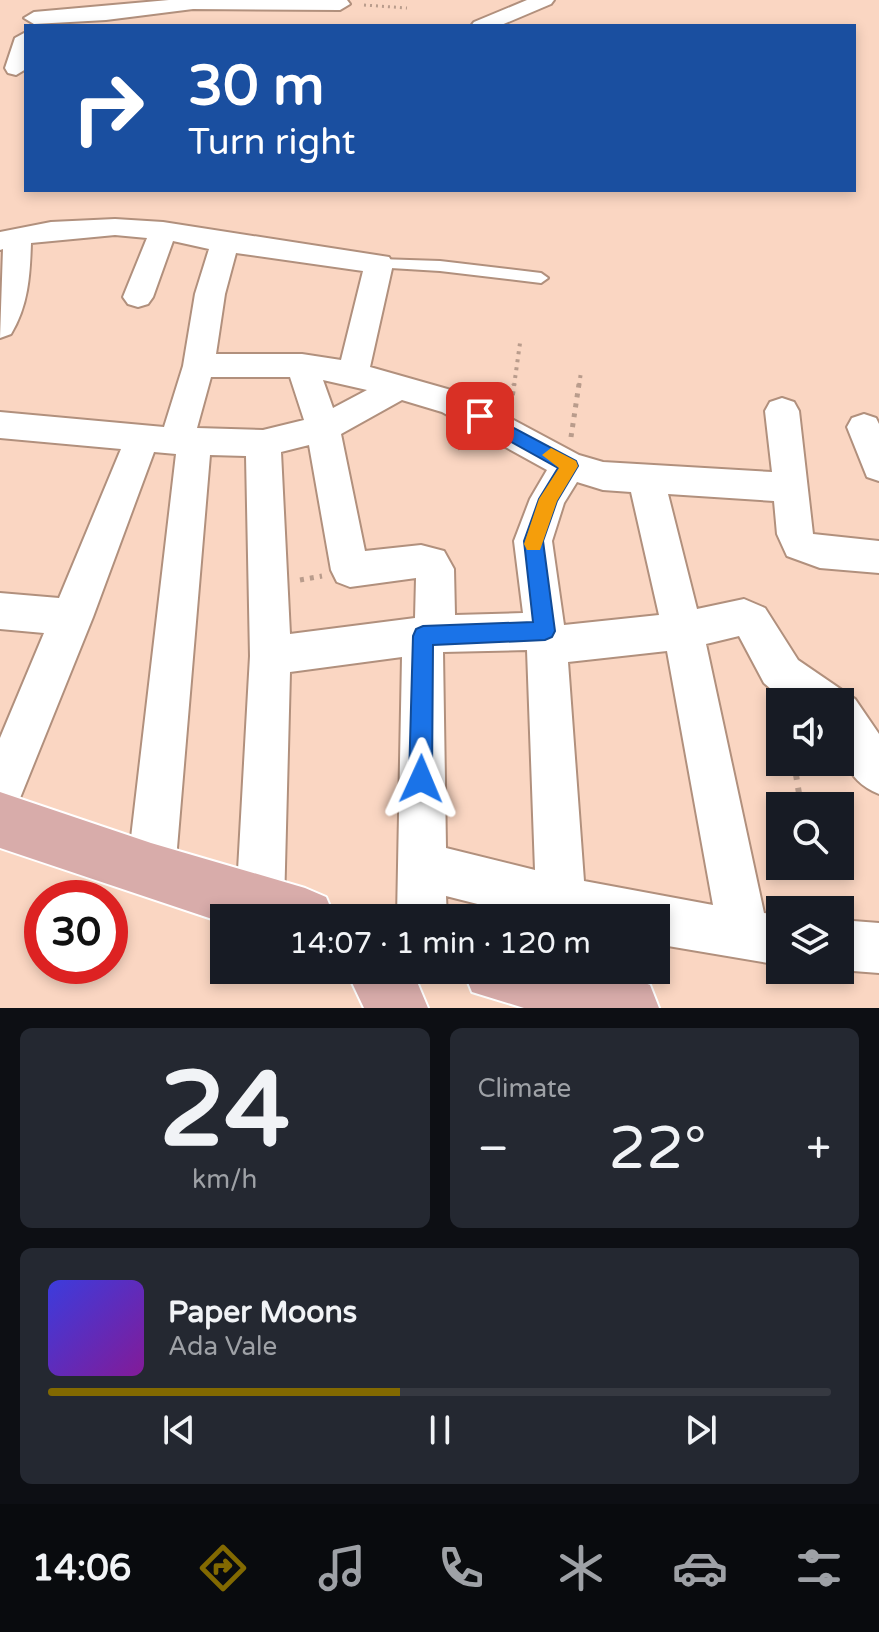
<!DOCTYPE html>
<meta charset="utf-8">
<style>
:root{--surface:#171b24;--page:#242831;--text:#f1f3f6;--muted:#9ea1a6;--line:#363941;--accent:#826901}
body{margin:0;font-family:"Varela Round",sans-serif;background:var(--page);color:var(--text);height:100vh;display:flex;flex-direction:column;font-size:30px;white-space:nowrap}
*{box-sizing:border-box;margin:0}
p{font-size:26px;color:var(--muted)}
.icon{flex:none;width:44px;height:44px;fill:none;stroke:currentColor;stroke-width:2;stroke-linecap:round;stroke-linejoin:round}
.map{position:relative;height:1008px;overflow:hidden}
.details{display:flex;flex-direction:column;gap:20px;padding:20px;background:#0d0f14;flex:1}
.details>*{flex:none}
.guide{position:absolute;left:24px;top:24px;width:832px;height:168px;border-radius:0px;box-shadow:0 4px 12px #0003;background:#1a4fa0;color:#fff;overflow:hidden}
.fabs{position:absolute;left:766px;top:688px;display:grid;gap:16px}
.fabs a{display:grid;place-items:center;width:88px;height:88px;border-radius:0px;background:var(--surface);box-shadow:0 4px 12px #0003;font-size:40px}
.speed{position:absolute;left:24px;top:880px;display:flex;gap:16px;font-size:40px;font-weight:700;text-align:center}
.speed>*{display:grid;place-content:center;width:104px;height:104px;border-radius:50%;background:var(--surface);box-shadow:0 4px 12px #0003;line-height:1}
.speed .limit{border:12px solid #d22;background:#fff;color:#111}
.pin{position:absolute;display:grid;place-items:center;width:68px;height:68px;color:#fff;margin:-34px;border-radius:16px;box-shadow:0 4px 12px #0006}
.me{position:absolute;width:88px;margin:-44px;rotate:1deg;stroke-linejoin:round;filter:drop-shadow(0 0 6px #0008)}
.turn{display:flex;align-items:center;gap:28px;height:168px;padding:0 32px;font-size:36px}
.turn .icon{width:104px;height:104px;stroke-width:2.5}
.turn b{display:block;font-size:56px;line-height:68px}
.big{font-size:60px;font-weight:600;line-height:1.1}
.details .card{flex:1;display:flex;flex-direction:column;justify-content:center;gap:12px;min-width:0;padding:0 28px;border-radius:12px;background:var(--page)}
.details .dial{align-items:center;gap:0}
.dial b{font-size:104px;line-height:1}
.song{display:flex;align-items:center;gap:24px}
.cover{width:96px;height:96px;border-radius:12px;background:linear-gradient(135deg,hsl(240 70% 55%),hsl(290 70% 35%))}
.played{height:8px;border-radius:4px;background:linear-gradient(90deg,var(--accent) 45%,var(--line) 45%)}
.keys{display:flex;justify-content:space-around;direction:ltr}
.heat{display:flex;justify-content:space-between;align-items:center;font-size:44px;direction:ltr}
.details .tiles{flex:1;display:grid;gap:20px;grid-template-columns:1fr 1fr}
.card:last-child{grid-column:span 2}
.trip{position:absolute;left:210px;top:904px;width:460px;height:80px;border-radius:0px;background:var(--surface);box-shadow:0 4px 12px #0003;font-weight:600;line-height:80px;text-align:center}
.tabs{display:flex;height:128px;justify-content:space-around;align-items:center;background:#090b0e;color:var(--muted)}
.tabs .icon{width:56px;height:56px}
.tabs .active{color:var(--accent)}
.tabs b{font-size:36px;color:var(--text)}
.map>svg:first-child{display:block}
</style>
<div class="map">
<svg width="879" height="1008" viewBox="0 0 879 1008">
<rect width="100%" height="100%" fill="#fad6c2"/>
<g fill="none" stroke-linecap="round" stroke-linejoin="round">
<defs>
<path id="service" d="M379,259L440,261L541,273L548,278L541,283L440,271L374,267L372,264Z"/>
<path id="minor" d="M169,0H347L350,4L340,10L193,9L106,20L34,24L24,18L34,12Z
M527,0H554L551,4L499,26H471L474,22Z
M26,32V69L16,75L8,73L5,68L15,38Z
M115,219L163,222L389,257L393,264L370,367L465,394L579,455L603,462L772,472L765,411L770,402L782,398L794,402L799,411L813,534L879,541V573L820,568L787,556L777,534L774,501L668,494L697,609L744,599L765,608L798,660L855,699L879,734V794C837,777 840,740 840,702H787L780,697L764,683L739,636L706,644L764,913L780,915V965L656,944V918H533L446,896L447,918H397L402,657L290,672L284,906L279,918H241L236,906L250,656L246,456L210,455L175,872L168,889L151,896L134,889L127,872L176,454L154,452L93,617L16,808L0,815V738L44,633L0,629V593L59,598L121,449L0,438V412L164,427L183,366L195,294L209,249L173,241L153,297L148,304L138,307L128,304L123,297L147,238L115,235L31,243C30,276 28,306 11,334L0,338L3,249L0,250V232L51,222ZM236,253L363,271L341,360L302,354H216L225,294ZM211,377H290L304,420L263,430L197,428ZM323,380L367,390L333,408ZM402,400L442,412L547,470L530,499L514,541L523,613L455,615L454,569L444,551L421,545L365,551L341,434ZM309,445L331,570L337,582L350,587L416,578L415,618L290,634L281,452ZM577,482L603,490L631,492L659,615L564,625L552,541L564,503ZM527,650L535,870L446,848L443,652ZM667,651L713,905L584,881L568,662Z
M864,414L876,418L879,424V481L867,477L847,427L852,418Z
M840,920L879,923V973L840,970Z"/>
<path id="primary" d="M0,792L151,843L305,888L326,897L335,918H224V923L0,848Z
M346,970H412L428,1008H364Z
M463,970H610L650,985L659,1008H524L472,992Z"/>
</defs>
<!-- service casing -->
<use href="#service" stroke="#b1907d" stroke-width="4"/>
<!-- minor casing -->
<use href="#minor" stroke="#b1907d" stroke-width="4"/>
<!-- primary casing -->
<use href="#primary" stroke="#fff" stroke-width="4"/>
<!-- path-far3 -->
<path stroke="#b99c8c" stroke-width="3" stroke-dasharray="2 4" stroke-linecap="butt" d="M364,5L407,8"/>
<!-- path-far2 -->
<path stroke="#b99c8c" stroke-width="4" stroke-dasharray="3 5" stroke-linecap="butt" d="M514,386L520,343
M579,386L581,372"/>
<!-- path-far1 -->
<path stroke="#b99c8c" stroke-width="5" stroke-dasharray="4 6" stroke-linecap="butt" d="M511,405L514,384
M458,436L461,451
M571,437L579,384
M300,580L322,576"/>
<!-- path -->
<path stroke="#b99c8c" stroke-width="6" stroke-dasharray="5 8" stroke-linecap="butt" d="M794,762L801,806"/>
<!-- service -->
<use href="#service" fill="#fff" fill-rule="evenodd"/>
<!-- minor -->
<use href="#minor" fill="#fff" fill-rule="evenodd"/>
<!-- primary -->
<use href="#primary" fill="#d8acaa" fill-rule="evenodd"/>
</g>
<!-- route -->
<path fill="#1a73e8" stroke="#114b97" stroke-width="2" d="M480,410L576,461L578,466L557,501L543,541L555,631L552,637L545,640L433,645L432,779L429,787L421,790L413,787L409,779L413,636L416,629L423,626L533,622L524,541L539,499L558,468L474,421L472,416L474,412Z"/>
<!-- slow -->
<path fill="#f59e0b" d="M551,448L576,461L578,466L557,501L540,550H527L524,544L539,499L559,468L542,455Z"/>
</svg>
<div class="fabs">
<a><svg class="icon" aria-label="sound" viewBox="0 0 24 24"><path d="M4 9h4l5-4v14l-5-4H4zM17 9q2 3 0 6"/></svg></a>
<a><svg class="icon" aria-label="search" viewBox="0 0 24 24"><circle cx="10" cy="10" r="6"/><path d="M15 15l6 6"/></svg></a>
<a><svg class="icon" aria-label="layers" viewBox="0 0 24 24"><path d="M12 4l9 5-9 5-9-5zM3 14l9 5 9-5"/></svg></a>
</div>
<div class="speed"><div class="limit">30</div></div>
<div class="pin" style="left:480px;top:416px;background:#d93025"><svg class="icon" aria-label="arrive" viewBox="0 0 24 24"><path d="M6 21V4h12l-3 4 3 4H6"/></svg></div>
<svg class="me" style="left:421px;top:779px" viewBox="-20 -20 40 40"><path d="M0-17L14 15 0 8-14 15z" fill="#1a73e8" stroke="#fff" stroke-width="4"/></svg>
<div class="trip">14:07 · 1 min · 120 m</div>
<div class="guide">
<div class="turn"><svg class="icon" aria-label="right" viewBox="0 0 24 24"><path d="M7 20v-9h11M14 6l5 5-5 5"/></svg><div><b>30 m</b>Turn right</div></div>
</div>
</div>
<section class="details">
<div class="tiles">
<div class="card dial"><b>24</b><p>km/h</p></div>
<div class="card"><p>Climate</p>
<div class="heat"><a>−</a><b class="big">22°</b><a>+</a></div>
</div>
<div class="card">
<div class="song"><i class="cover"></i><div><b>Paper Moons</b><p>Ada Vale</p></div></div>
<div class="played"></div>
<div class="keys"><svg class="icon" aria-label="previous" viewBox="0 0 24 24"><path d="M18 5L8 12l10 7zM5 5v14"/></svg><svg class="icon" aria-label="pause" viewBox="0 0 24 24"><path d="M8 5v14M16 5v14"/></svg><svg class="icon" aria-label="next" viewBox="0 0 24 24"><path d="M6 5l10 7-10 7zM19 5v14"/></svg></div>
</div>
</div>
</section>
<nav class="tabs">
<b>14:06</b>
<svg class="icon active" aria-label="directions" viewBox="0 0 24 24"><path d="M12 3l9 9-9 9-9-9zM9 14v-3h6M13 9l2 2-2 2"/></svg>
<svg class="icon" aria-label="music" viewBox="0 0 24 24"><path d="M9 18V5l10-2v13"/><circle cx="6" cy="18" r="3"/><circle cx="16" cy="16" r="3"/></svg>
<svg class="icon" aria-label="phone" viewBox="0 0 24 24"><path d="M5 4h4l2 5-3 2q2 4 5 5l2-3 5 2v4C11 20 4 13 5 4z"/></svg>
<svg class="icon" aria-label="climate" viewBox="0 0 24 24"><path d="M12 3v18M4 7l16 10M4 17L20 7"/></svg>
<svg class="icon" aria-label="car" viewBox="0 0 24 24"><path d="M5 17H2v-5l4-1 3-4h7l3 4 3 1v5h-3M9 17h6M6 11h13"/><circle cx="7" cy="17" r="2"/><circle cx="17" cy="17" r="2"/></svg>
<svg class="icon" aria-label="filters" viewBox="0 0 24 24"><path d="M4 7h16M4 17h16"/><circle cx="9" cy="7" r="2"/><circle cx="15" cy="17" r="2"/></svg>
</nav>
